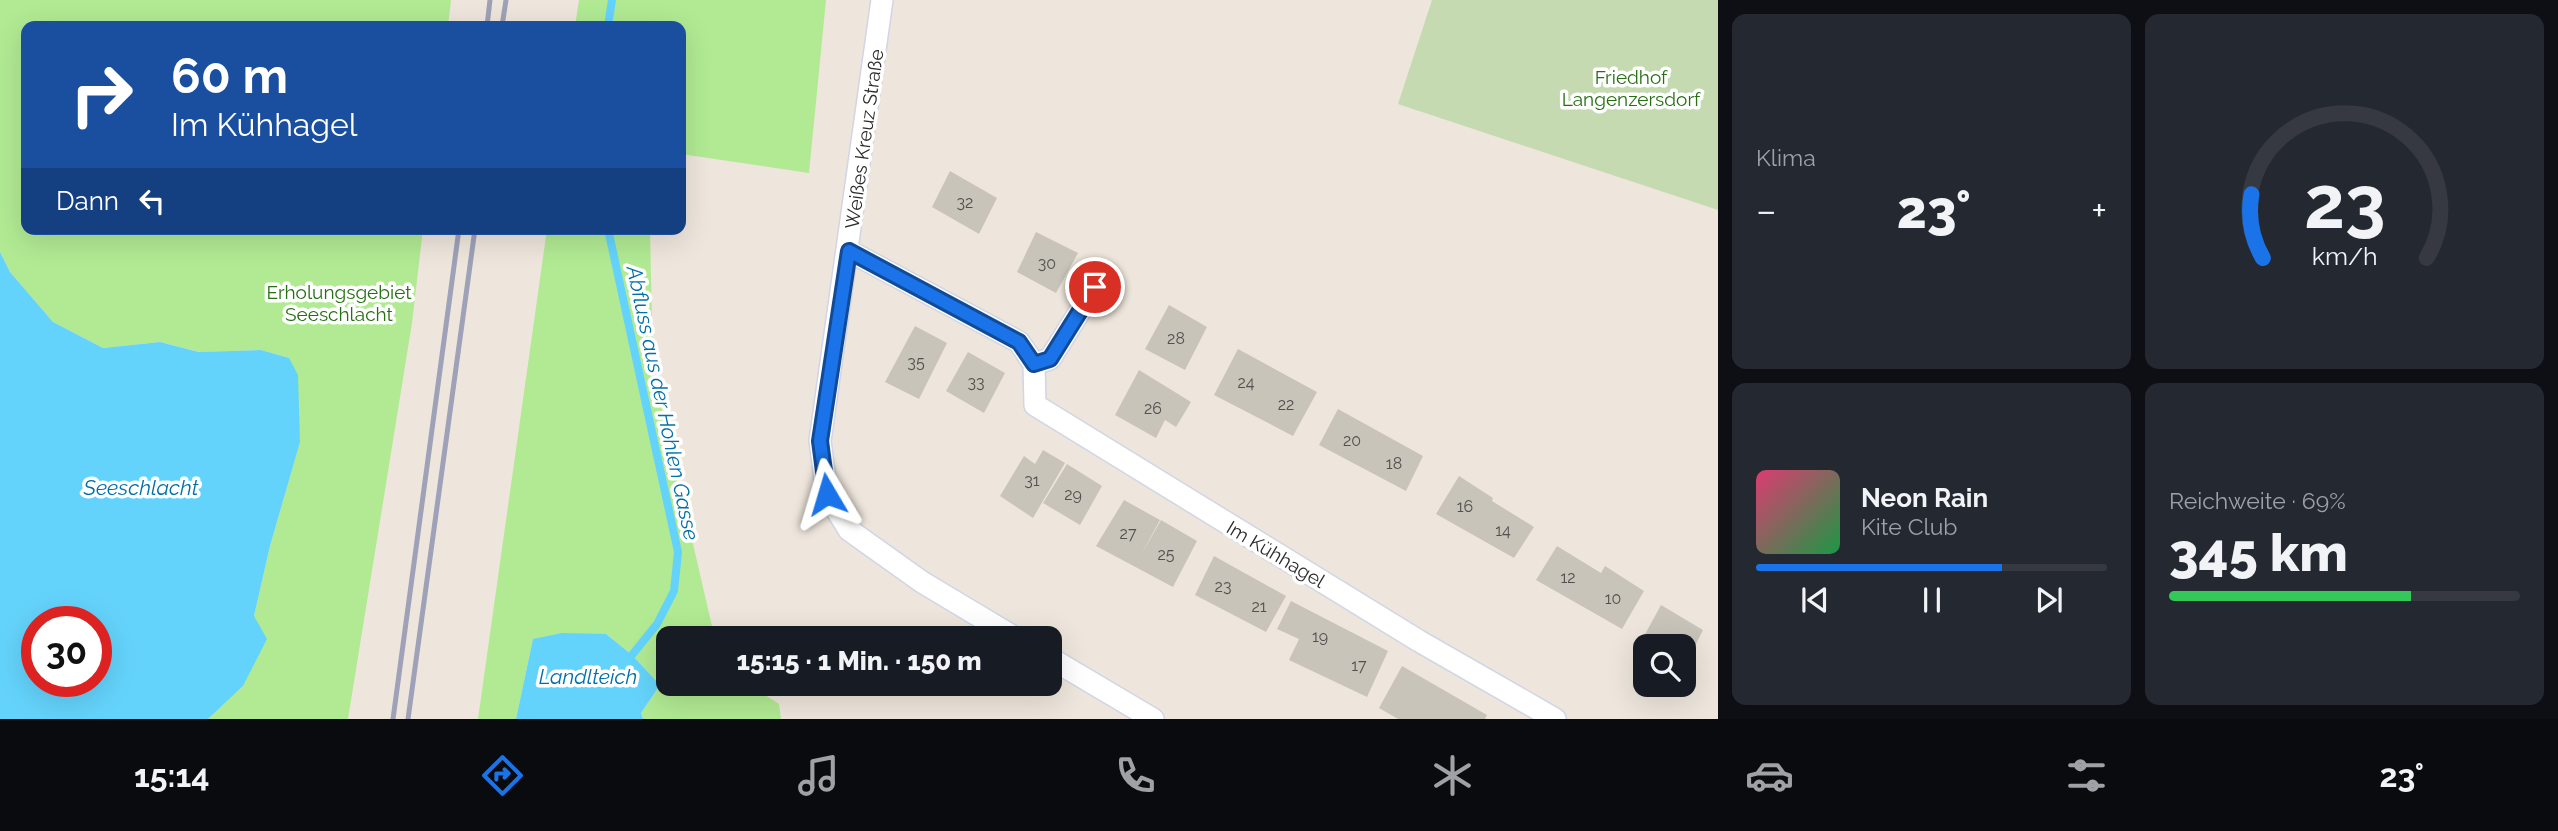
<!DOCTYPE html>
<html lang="de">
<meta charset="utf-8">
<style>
:root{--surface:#171b24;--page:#242831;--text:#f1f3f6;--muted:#9ea1a6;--line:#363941;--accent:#1a73e8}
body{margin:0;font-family:Raleway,sans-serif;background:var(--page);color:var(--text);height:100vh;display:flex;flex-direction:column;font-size:26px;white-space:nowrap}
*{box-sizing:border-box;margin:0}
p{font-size:23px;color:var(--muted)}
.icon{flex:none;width:38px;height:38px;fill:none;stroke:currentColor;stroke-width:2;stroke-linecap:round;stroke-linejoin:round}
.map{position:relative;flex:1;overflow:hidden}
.drawer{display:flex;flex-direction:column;gap:14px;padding:14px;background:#0d0f14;width:840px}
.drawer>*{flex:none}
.hud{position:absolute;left:21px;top:21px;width:665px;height:214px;border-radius:14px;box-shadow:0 7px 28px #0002;background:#1a4fa0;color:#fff;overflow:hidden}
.fabs{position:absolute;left:1633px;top:634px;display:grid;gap:14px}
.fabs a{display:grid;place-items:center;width:63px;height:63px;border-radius:14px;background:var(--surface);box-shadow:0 7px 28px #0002;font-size:35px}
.speed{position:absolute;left:21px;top:606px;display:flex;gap:14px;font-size:35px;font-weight:700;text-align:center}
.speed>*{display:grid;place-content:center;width:91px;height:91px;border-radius:50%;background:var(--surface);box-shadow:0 7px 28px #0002;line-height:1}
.speed .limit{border:10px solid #d22;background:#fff;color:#111}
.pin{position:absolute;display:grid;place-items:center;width:60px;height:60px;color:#fff;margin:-30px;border:4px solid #fff;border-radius:50%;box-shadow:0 2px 7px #0007}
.me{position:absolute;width:77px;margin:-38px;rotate:353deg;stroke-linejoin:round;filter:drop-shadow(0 0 5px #0008)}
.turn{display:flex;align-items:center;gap:24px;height:147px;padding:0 35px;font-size:32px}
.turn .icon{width:91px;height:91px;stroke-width:2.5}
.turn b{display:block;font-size:49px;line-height:60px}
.then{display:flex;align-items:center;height:66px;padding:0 35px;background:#0003;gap:14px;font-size:26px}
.big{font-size:52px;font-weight:800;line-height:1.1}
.drawer .card{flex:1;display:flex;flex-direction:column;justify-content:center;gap:10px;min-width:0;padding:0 24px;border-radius:14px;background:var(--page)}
.drawer .dial{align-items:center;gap:0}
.dial svg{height:182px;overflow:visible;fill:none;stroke:var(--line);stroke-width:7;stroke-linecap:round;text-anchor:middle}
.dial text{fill:var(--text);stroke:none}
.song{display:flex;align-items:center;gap:21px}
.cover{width:84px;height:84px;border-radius:10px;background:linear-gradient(135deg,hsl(340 70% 55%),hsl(140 70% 35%))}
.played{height:7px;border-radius:4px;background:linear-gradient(90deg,var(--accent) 70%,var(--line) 70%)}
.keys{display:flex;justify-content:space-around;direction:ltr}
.heat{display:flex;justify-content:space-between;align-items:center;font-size:38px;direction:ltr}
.charge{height:10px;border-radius:5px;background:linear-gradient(90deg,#34c759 69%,var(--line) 0)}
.drawer .tiles{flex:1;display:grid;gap:14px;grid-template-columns:repeat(2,1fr)}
.trip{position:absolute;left:656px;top:626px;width:406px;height:70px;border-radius:14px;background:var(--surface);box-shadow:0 7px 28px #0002;font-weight:800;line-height:70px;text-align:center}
.tabs{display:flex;height:112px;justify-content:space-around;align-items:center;background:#090b0e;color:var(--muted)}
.tabs .icon{width:49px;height:49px}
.tabs .current{color:var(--accent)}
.tabs b{font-size:32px;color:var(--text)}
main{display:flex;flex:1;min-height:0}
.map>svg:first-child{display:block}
</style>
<main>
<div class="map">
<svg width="1718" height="719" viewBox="0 0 1718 719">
<rect width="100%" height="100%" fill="#eee6dc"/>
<!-- green -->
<path fill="#b1ea93" d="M0,0H451L448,26H26V229H423L412,323L348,719H208L243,686L254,616L270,546L300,441L289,358L261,350L200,352L160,342L103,348L53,322L10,272L0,252Z
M579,0H826L809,173L681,154V26H575Z
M547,229H650L653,371L715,639H668V684H748L779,704L781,719H643L641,713L660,685L632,655L606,634L533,639L516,719H478Z"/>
<!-- cemetery -->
<path fill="#c5dab1" d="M1432,0H1718V210L1398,104Z"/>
<!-- water -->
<path fill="#64d3fb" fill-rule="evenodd" d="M0,252L10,272L53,322L103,348L160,342L199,352L261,350L289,358L298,375L300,442L270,546L254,616L267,639L243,686L208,719H0ZM37,621H96V681H37Z
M562,633L606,634L632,655L660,685L641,713L643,719H516L533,639Z"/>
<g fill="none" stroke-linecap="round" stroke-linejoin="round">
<!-- stream -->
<path stroke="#64d3fb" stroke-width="8" d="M608,26L612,0
M608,229L678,552L674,591L657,624L632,655"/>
</g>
<!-- building -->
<path fill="#c9c4ba" d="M950,171L997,198L979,234L932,207Z
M1036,232L1078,253L1056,293L1017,272Z
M1169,305L1207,327L1185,370L1145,349Z
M915,326L947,343L919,399L885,382Z
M1238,349L1317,392L1293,436L1214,395Z
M968,352L1005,373L984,413L946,391Z
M1139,370L1191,402L1176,427L1165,420L1156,438L1115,415Z
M1338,409L1423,456L1406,491L1319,445Z
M1043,450L1065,463L1033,518L1000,496L1024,456L1035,464Z
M1067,464L1102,486L1080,525L1043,503Z
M1459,476L1493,498L1492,501L1534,527L1514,558L1436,514Z
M1124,500L1160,520L1141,555L1161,520L1197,541L1173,587L1096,546Z
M1557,546L1601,573L1605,566L1644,591L1622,629L1536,580Z
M1214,556L1286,596L1266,632L1195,595Z
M1291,601L1388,651L1367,697L1289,660L1299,639L1277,629Z
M1661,605L1703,630L1686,664L1684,662V646H1656L1643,638Z
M1402,666L1487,715L1485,719H1398L1379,708Z"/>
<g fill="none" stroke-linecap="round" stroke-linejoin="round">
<defs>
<path id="minor" d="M882,0L820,441L827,494L849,530L922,582L1017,639
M849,251L1019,342L1034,364L1035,405L1419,641L1555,719
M1034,364L1050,359L1095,287
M1050,658L1153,719"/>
</defs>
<!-- minor casing -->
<use href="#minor" stroke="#d1d5e5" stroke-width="24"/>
<!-- minor -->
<use href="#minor" stroke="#fff" stroke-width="21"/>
<!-- rail -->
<path stroke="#9ea1b7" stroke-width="5" d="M487,26L490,0
M502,26L506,0
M393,719L459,229
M408,719L475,229"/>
</g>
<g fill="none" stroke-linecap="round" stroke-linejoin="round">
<defs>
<path id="route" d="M827,494L820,441L849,251L1019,342L1034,364L1050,359L1095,287"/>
</defs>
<!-- route casing -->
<use href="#route" stroke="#114b97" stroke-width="18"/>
<!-- route -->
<use href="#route" stroke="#1a73e8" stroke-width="12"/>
</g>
<g text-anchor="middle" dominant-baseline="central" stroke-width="7" stroke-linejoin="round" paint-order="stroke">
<!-- number labels -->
<g font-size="16" fill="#52514f">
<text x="965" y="202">32</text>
<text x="1047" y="263">30</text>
<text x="1176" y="338">28</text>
<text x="916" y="362">35</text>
<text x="976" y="382">33</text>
<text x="1246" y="382">24</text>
<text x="1286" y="404">22</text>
<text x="1153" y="408">26</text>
<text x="1352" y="440">20</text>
<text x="1394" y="463">18</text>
<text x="1032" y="480">31</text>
<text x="1073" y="494">29</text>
<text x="1465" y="506">16</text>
<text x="1503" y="530">14</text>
<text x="1128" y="533">27</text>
<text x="1166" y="554">25</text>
<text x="1568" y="577">12</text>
<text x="1223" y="586">23</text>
<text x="1613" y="598">10</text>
<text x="1259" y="606">21</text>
<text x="1320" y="636">19</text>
<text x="1359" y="665">17</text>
</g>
<!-- park labels -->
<g font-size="19" fill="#267013" stroke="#fff">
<text x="1631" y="77">Friedhof<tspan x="1631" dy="22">Langenzersdorf</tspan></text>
<text x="339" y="292">Erholungsgebiet<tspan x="339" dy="22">Seeschlacht</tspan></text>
</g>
<!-- street labels -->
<g font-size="19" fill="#2b2b2b" stroke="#fff">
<text transform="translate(864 139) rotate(-82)">Weißes Kreuz Straße</text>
<text transform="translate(1276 554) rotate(31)">Im Kühhagel</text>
</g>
<!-- water labels -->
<g font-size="21" font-style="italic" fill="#0070aa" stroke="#fff">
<text transform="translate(663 403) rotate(78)">Abfluss aus der Hohlen Gasse</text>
<text x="141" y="487">Seeschlacht</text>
<text x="588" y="676">Landlteich</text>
</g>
</g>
</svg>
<div class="fabs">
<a><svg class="icon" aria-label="search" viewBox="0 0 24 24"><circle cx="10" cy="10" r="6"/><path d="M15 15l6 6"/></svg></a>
</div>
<div class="speed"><div class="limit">30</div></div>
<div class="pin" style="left:1095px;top:287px;background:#d93025"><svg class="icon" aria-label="arrive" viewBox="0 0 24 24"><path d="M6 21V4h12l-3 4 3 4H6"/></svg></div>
<svg class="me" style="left:827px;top:494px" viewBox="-20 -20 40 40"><path d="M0-17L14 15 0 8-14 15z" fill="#1a73e8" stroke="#fff" stroke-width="4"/></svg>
<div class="trip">15:15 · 1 Min. · 150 m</div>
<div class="hud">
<div class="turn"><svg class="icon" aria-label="right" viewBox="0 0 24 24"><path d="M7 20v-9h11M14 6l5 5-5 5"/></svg><div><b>60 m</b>Im Kühhagel</div></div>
<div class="then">Dann<svg class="icon" aria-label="left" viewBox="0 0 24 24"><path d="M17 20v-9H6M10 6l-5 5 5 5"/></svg></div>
</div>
</div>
<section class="drawer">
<div class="tiles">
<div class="card"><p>Klima</p>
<div class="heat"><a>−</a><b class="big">23°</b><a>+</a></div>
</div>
<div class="card dial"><svg viewBox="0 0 100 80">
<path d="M14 69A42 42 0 1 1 86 69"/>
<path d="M14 69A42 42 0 0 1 9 41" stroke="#1a73e8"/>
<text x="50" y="56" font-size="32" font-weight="700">23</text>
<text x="50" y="72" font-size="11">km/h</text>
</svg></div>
<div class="card">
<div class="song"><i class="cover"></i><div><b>Neon Rain</b><p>Kite Club</p></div></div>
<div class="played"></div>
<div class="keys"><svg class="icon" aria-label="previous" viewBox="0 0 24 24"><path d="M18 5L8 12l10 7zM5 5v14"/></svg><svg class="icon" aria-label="pause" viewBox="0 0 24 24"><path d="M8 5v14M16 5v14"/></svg><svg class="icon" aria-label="next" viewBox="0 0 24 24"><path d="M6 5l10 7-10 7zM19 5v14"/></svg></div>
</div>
<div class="card"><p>Reichweite · 69%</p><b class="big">345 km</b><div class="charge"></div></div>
</div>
</section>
</main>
<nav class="tabs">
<b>15:14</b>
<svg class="icon current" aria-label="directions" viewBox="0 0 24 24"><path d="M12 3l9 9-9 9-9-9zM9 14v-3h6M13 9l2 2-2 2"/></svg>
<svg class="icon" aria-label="music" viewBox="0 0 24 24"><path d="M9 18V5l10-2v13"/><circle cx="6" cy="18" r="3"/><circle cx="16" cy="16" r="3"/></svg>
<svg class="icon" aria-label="phone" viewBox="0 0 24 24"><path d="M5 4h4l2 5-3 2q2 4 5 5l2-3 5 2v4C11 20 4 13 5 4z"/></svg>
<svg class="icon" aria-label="climate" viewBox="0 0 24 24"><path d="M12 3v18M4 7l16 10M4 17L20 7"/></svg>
<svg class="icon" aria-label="car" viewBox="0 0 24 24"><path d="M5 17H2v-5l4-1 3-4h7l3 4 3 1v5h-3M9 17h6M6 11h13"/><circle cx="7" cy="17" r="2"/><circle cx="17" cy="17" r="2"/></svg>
<svg class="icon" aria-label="filters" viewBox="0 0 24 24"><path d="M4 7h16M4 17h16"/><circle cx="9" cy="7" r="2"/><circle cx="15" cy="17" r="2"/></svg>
<b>23°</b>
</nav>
